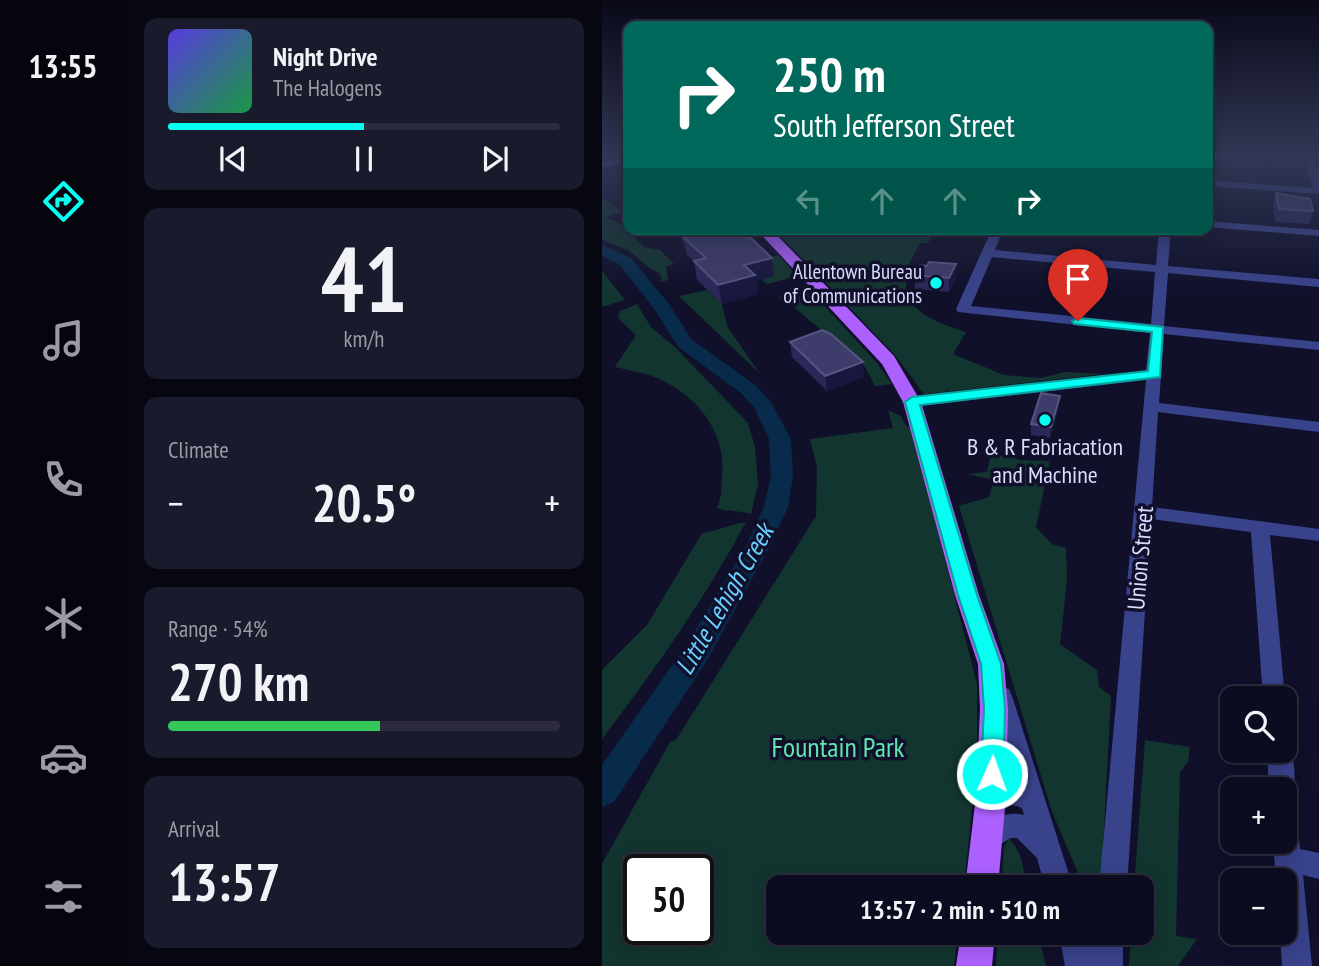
<!DOCTYPE html>
<meta charset="utf-8">
<style>
:root{--surface:#0c0c20;--page:#1a1a2d;--text:#f1f3f6;--muted:#9a9ba5;--line:#2c2c3e;--accent:#06fff2}
body{margin:0;font-family:"PT Sans Narrow",sans-serif;background:var(--page);color:var(--text);height:100vh;display:flex;flex-direction:column;font-size:26px;white-space:nowrap}
*{box-sizing:border-box;margin:0}
p{font-size:23px;color:var(--muted)}
.icon{flex:none;width:38px;height:38px;fill:none;stroke:currentColor;stroke-width:2;stroke-linecap:round;stroke-linejoin:round}
.map{position:relative;flex:1;overflow:hidden}
.details{display:flex;flex-direction:column;gap:18px;padding:18px;background:#070712;width:476px}
.details>*{flex:none}
.banner{position:absolute;left:21px;top:21px;width:590px;height:214px;border-radius:14px;box-shadow:0 4px 18px #0003,0 0 0 2px var(--line);background:#00695c;color:#fff;overflow:hidden}
.controls{position:absolute;left:618px;top:686px;display:grid;gap:14px}
.controls a{display:grid;place-items:center;width:77px;height:77px;border-radius:14px;background:var(--surface);box-shadow:0 4px 18px #0003,0 0 0 2px var(--line);font-size:35px}
.speed{position:absolute;left:21px;top:854px;display:flex;gap:14px;font-size:35px;font-weight:700;text-align:center}
.speed>*{display:grid;place-content:center;width:91px;height:91px;border-radius:50%;background:var(--surface);box-shadow:0 4px 18px #0003,0 0 0 2px var(--line);line-height:1}
.speed .limit{border:4px solid #111;border-radius:10px;background:#fff;color:#111}
.pin{position:absolute;display:grid;place-items:center;width:60px;height:60px;color:#fff;margin:-72px -30px;border-radius:50% 50% 50% 0;rotate:-45deg;box-shadow:0 0 7px #0007}
.pin .icon{rotate:45deg}
.me{position:absolute;width:77px;margin:-38px;rotate:2deg;stroke-linejoin:round;filter:drop-shadow(0 0 5px #0008)}
.turn{display:flex;align-items:center;gap:24px;height:147px;padding:0 35px;font-size:32px}
.turn .icon{width:91px;height:91px;stroke-width:2.5}
.turn b{display:block;font-size:49px;line-height:60px}
.lanes{display:flex;align-items:center;height:66px;padding:0 35px;background:#0003;justify-content:center;gap:35px;direction:ltr}
.lanes .off{opacity:.35}
.big{font-size:52px;font-weight:800;line-height:1.1}
.details .tile{flex:1;display:flex;flex-direction:column;justify-content:center;gap:10px;min-width:0;padding:0 24px;border-radius:14px;background:var(--page)}
.details .dial{align-items:center;gap:0}
.dial b{font-size:91px;line-height:1}
.song{display:flex;align-items:center;gap:21px}
.cover{width:84px;height:84px;border-radius:10px;background:linear-gradient(135deg,hsl(250 70% 55%),hsl(140 70% 35%))}
.played{height:7px;border-radius:4px;background:linear-gradient(90deg,var(--accent) 50%,var(--line) 50%)}
.keys{display:flex;justify-content:space-around;direction:ltr}
.heat{display:flex;justify-content:space-between;align-items:center;font-size:38px;direction:ltr}
.charge{height:10px;border-radius:5px;background:linear-gradient(90deg,#34c759 54%,var(--line) 0)}
.trip{position:absolute;left:164px;top:875px;width:388px;height:70px;border-radius:14px;background:var(--surface);box-shadow:0 4px 18px #0003,0 0 0 2px var(--line);font-weight:800;line-height:70px;text-align:center}
main{display:flex;flex:1;min-height:0}
.dock{display:flex;flex-direction:column;width:126px;justify-content:space-around;align-items:center;background:#05050d;color:var(--muted)}
.dock .icon{width:49px;height:49px}
.dock .selected{color:var(--accent)}
.dock b{font-size:32px;color:var(--text)}
.map>svg:first-child{display:block}
</style>
<main>
<nav class="dock">
<b>13:55</b>
<svg class="icon selected" aria-label="directions" viewBox="0 0 24 24"><path d="M12 3l9 9-9 9-9-9zM9 14v-3h6M13 9l2 2-2 2"/></svg>
<svg class="icon" aria-label="music" viewBox="0 0 24 24"><path d="M9 18V5l10-2v13"/><circle cx="6" cy="18" r="3"/><circle cx="16" cy="16" r="3"/></svg>
<svg class="icon" aria-label="phone" viewBox="0 0 24 24"><path d="M5 4h4l2 5-3 2q2 4 5 5l2-3 5 2v4C11 20 4 13 5 4z"/></svg>
<svg class="icon" aria-label="climate" viewBox="0 0 24 24"><path d="M12 3v18M4 7l16 10M4 17L20 7"/></svg>
<svg class="icon" aria-label="car" viewBox="0 0 24 24"><path d="M5 17H2v-5l4-1 3-4h7l3 4 3 1v5h-3M9 17h6M6 11h13"/><circle cx="7" cy="17" r="2"/><circle cx="17" cy="17" r="2"/></svg>
<svg class="icon" aria-label="filters" viewBox="0 0 24 24"><path d="M4 7h16M4 17h16"/><circle cx="9" cy="7" r="2"/><circle cx="15" cy="17" r="2"/></svg>
</nav>
<section class="details">
<div class="tile">
<div class="song"><i class="cover"></i><div><b>Night Drive</b><p>The Halogens</p></div></div>
<div class="played"></div>
<div class="keys"><svg class="icon" aria-label="previous" viewBox="0 0 24 24"><path d="M18 5L8 12l10 7zM5 5v14"/></svg><svg class="icon" aria-label="pause" viewBox="0 0 24 24"><path d="M8 5v14M16 5v14"/></svg><svg class="icon" aria-label="next" viewBox="0 0 24 24"><path d="M6 5l10 7-10 7zM19 5v14"/></svg></div>
</div>
<div class="tile dial"><b>41</b><p>km/h</p></div>
<div class="tile"><p>Climate</p>
<div class="heat"><a>−</a><b class="big">20.5°</b><a>+</a></div>
</div>
<div class="tile"><p>Range · 54%</p><b class="big">270 km</b><div class="charge"></div></div>
<div class="tile"><p>Arrival</p><b class="big">13:57</b></div>
</section>
<div class="map">
<svg width="717" height="966" viewBox="0 0 717 966">
<rect width="100%" height="100%" fill="#10102b"/>
<!-- green -->
<path fill="#13352f" fill-rule="evenodd" d="M0,198L20,212L2,218L12,220L25,230L42,247L58,250L72,264L64,266L66,280L58,282L60,279L57,273L50,270L26,250L0,240Z
M172,229H335L326,243H318L305,268L327,276L325,280L305,278C298,311 339,324 364,332L351,354L402,375L439,378L463,372L500,374L322,394L293,355Z
M176,255L198,279L192,281L188,278L165,284L161,281L166,258Z
M0,271L23,300L0,307Z
M193,287H205L275,363L290,384L273,386L263,367L186,302L182,303L177,299L181,291Z
M105,290L120,304L125,326L158,374L77,296Z
M35,304L49,327L74,348L146,423L153,447L156,484L149,514C137,510 125,512 115,508C120,498 119,486 120,476C125,430 92,392 50,376C38,372 25,370 13,367L34,335L16,318L18,311Z
M286,410L299,416L305,427H309L375,684V758L362,887H177V933H356L352,966H0V864L68,742L74,740L214,516L215,467L208,439L291,428ZM37,870H96V929H37Z
M404,455L417,460L448,461L434,527L450,544L464,548L465,580L458,644L495,670L497,687L509,696L499,887H482L450,812L357,506L387,497L392,480L366,474L385,472L388,458Z
M144,522C103,599 53,669 0,739V670L45,625L100,533C116,531 128,524 144,522Z
M543,740L588,747L586,762L578,772L574,936L595,939L576,966H527L529,933H541V887H532Z
M407,839C422,853 420,869 425,887H399L402,847Z
M396,933H436L444,966H394Z"/>
<g fill="none" stroke-linecap="round" stroke-linejoin="round">
<!-- river -->
<path fill="#092b4b" fill-rule="evenodd" d="M0,245L29,258L67,304L89,339L153,385L168,401L189,439L191,476L186,507L168,546L104,662L12,802L0,807V765L84,646L144,546L162,507L169,476L167,439L152,407L139,393L76,347L53,310L17,264L0,256Z"/>
<!-- minor -->
<path fill="#39438c" fill-rule="evenodd" d="M702,156H712L717,173V194L606,186V180L711,188Z
M606,221L717,230V236L606,227Z
M390,229H401L393,250L554,265L557,229H569L566,266L717,279V287L566,273L562,326L717,342V350L562,334L557,403L717,422V432L556,412L550,507L717,529V541L668,535L683,698H661L649,532L549,519L525,887H497L544,380L310,407L302,402L310,397L544,371L548,333L356,312L354,309ZM390,257L553,272L549,324L369,306Z
M399,687L407,689L410,696L471,887H443L435,858L415,838H409L385,852L376,848L372,839C379,822 404,810 422,815L420,808C406,801 394,809 380,804L376,796L380,788L401,782H413L388,696L391,689Z
M682,742C694,752 695,784 689,797L682,799V789H667L665,751H682Z
M682,807L691,810L695,819L698,849L717,853V879L701,875L710,966H680L678,933H682V880H674L671,842H682Z
M457,933H521V966H463Z"/>
<!-- major -->
<path fill="#ac61ff" fill-rule="evenodd" d="M26,156V162L0,167V161Z
M691,156H717V160L696,159Z
M154,229H169L292,356L319,402L377,595L402,664L406,709L404,796L396,887H363L374,796L378,709L376,664L353,595L301,402L280,364Z
M359,933H393L390,966H354Z"/>
</g>
<!-- wall -->
<path fill="#2b2859" d="M674,193L711,211L707,224L674,222L671,206Z
M78,229H134L170,258L172,276L154,281L156,294L120,304L95,280L92,261L85,255Z
M354,264V278L347,292L313,289L312,275L325,266Z
M188,342L262,377L225,391L190,357Z
M457,406L448,438L429,435V424Z"/>
<!-- shaded-wall -->
<path fill="#18173f" d="M170,258L172,276L154,281L156,294L120,304L116,285L142,265Z
M354,264V278L347,292V278Z
M261,362L262,377L225,391L223,376Z
M458,396L457,406L448,438L449,427Z"/>
<!-- building -->
<path fill="#3e3c6b" stroke="#565582" stroke-width="2" d="M674,193L708,199L711,211L677,209Z
M87,229H134L146,239L149,238L170,258L142,265L153,275L116,285L92,261L104,258L81,237L93,235Z
M327,262L354,264L347,278L312,275L318,265L325,266Z
M220,330L229,334L261,362L223,376L188,342Z
M439,393L458,396L449,427L429,424Z"/>
<!-- sky -->
<linearGradient id="sky" x2="0" y2="1"><stop stop-color="#090918"/><stop offset="0.54" stop-color="#313755"/><stop offset="1" stop-color="#313755" stop-opacity="0"/></linearGradient>
<rect width="717" height="291" fill="url(#sky)"/>
<!-- route -->
<path fill="#06fff2" stroke="#04a69d" stroke-width="2" d="M476,318L561,327L558,377L318,405L375,595L399,664L403,709L401,774L398,781L390,784L382,781L379,774L382,709L379,664L356,595L303,402L310,397L546,371L550,332L472,324L470,321Z"/>
<!-- markers -->
<g fill="#06fff2" stroke="#10102b" stroke-width="2.5">
<circle cx="334" cy="283" r="7"/>
<circle cx="443" cy="420" r="7"/>
</g>
<g text-anchor="middle" dominant-baseline="central" stroke-width="7" stroke-linejoin="round" paint-order="stroke">
<!-- far-poi labels -->
<g font-size="21" fill="#dadbff" stroke="#10102b" text-anchor="end">
<text x="320" y="271">Allentown Bureau<tspan x="320" dy="24">of Communications</tspan></text>
</g>
<!-- poi labels -->
<g font-size="24" fill="#dadbff" stroke="#10102b">
<text x="443" y="446">B &amp; R Fabriacation<tspan x="443" dy="28">and Machine</tspan></text>
</g>
<!-- street labels -->
<g font-size="24" fill="#dadbff" stroke="#10102b">
<text transform="translate(538 558) rotate(-85)">Union Street</text>
</g>
<!-- water labels -->
<g font-size="26" font-style="italic" fill="#68d0ff" stroke="#10102b">
<text transform="translate(122 599) rotate(-60)">Little Lehigh Creek</text>
</g>
<!-- near-park labels -->
<g font-size="28" fill="#60e5b0" stroke="#10102b">
<text x="236" y="746">Fountain Park</text>
</g>
</g>
</svg>
<div class="controls">
<a><svg class="icon" aria-label="search" viewBox="0 0 24 24"><circle cx="10" cy="10" r="6"/><path d="M15 15l6 6"/></svg></a>
<a>+</a>
<a>−</a>
</div>
<div class="speed"><div class="limit">50</div></div>
<div class="pin" style="left:476px;top:321px;background:#d93025"><svg class="icon" aria-label="arrive" viewBox="0 0 24 24"><path d="M6 21V4h12l-3 4 3 4H6"/></svg></div>
<svg class="me" style="left:390px;top:774px" viewBox="-20 -20 40 40"><circle r="17" fill="#06fff2" stroke="#fff" stroke-width="3"/><path d="M0-11L8 9 0 5-8 9z" fill="#fff"/></svg>
<div class="trip">13:57 · 2 min · 510 m</div>
<div class="banner">
<div class="turn"><svg class="icon" aria-label="right" viewBox="0 0 24 24"><path d="M7 20v-9h11M14 6l5 5-5 5"/></svg><div><b>250 m</b>South Jefferson Street</div></div>
<div class="lanes"><svg class="icon off" aria-label="left" viewBox="0 0 24 24"><path d="M17 20v-9H6M10 6l-5 5 5 5"/></svg><svg class="icon off" aria-label="ahead" viewBox="0 0 24 24"><path d="M12 20V5M6 11l6-6 6 6"/></svg><svg class="icon off" aria-label="ahead" viewBox="0 0 24 24"><path d="M12 20V5M6 11l6-6 6 6"/></svg><svg class="icon" aria-label="right" viewBox="0 0 24 24"><path d="M7 20v-9h11M14 6l5 5-5 5"/></svg></div>
</div>
</div>
</main>
